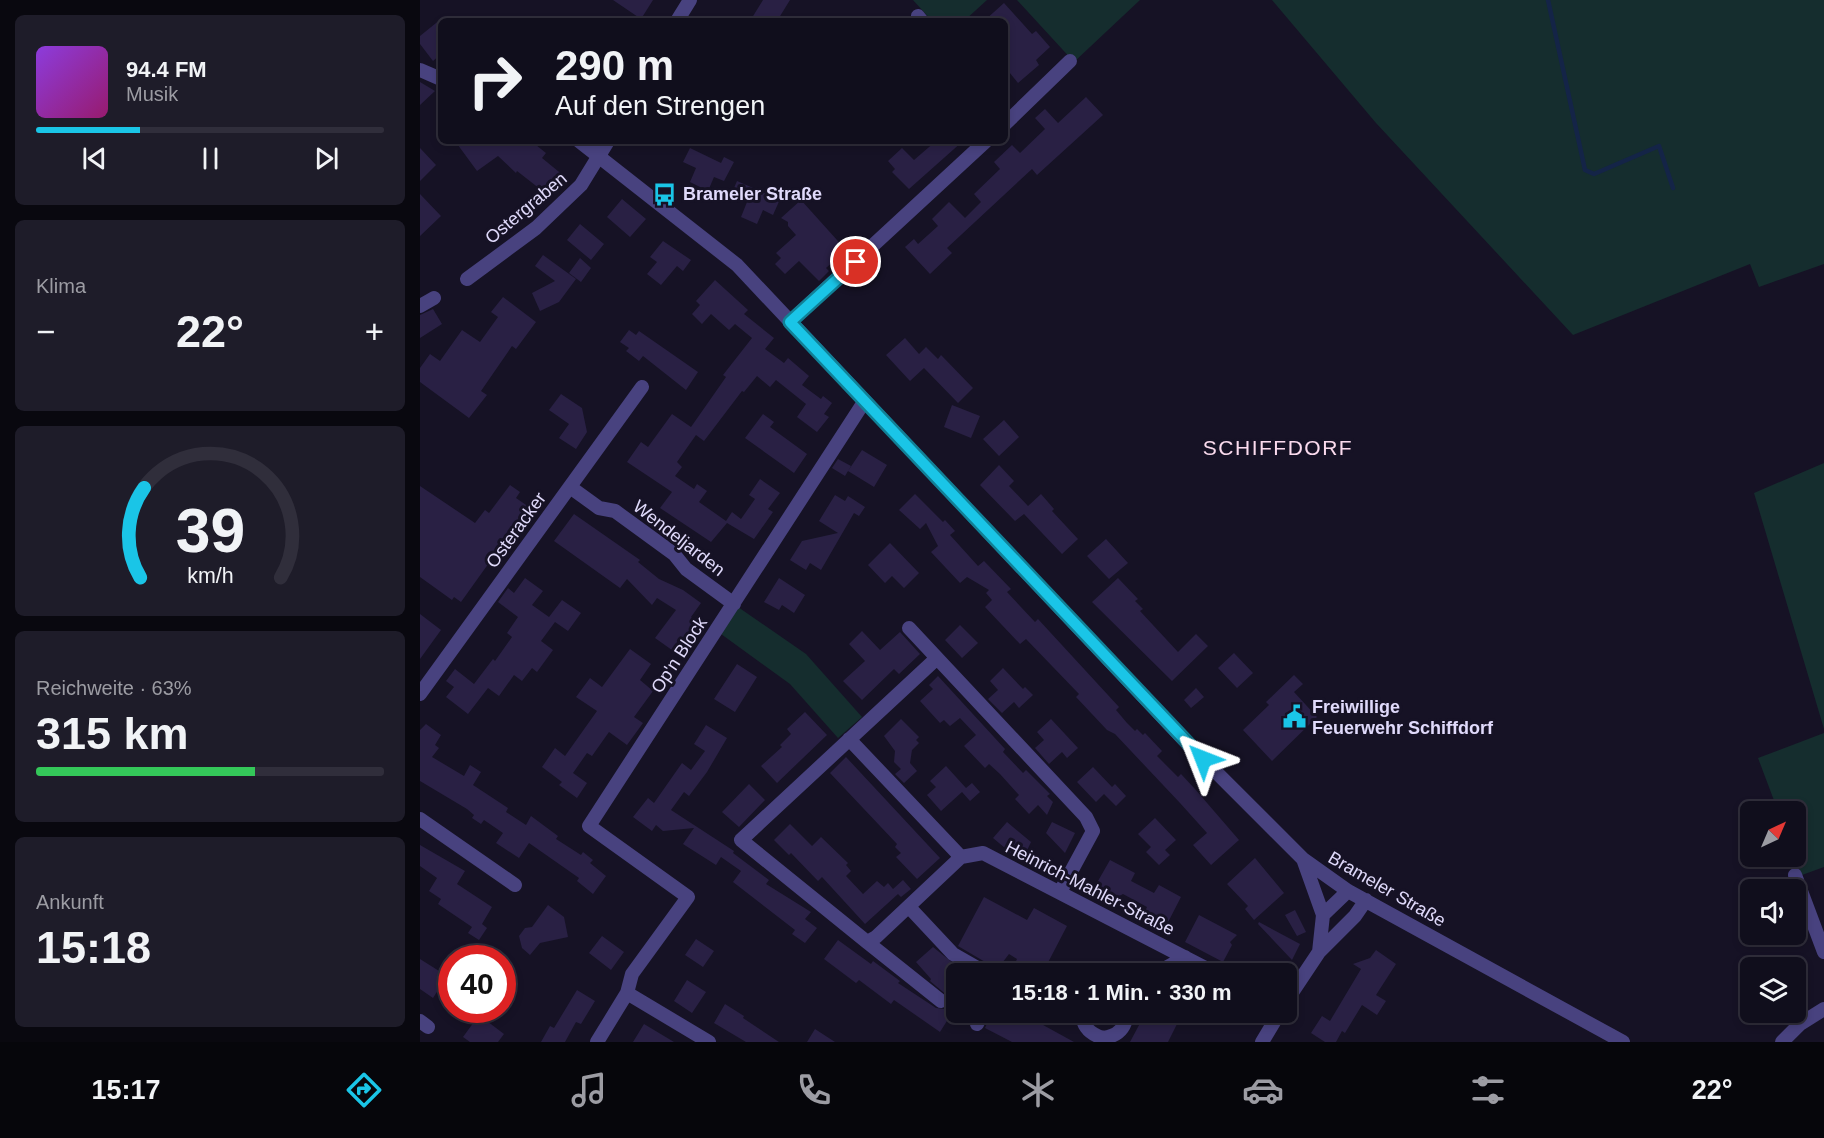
<!DOCTYPE html>
<html lang="de">
<meta charset="utf-8">
<style>
:root{--surface:#100e1c;--page:#1e1c29;--text:#f1f3f6;--muted:#9c9ca3;--line:#302e3b;--accent:#1ac5e7}
body{margin:0;font-family:Arial,sans-serif;background:var(--page);color:var(--text);height:100vh;display:flex;flex-direction:column;font-size:22px;white-space:nowrap}
*{box-sizing:border-box;margin:0}
p{font-size:20px;color:var(--muted)}
.icon{flex:none;width:33px;height:33px;fill:none;stroke:currentColor;stroke-width:2;stroke-linecap:round;stroke-linejoin:round}
.map{position:relative;flex:1;overflow:hidden}
.details{display:flex;flex-direction:column;gap:15px;padding:15px;background:#09080f;width:420px}
.details>*{flex:none}
.hud{position:absolute;left:18px;top:18px;width:570px;height:126px;border-radius:9px;box-shadow:0 3px 9px #0003,0 0 0 2px var(--line);background:#100e1c;color:var(--text);overflow:hidden}
.needle{width:39px;rotate:44deg}
.tools{position:absolute;left:1320px;top:801px;display:grid;gap:12px}
.tools a{display:grid;place-items:center;width:66px;height:66px;border-radius:9px;background:var(--surface);box-shadow:0 3px 9px #0003,0 0 0 2px var(--line);font-size:30px}
.speed{position:absolute;left:18px;top:945px;display:flex;gap:12px;font-size:30px;font-weight:700;text-align:center}
.speed>*{display:grid;place-content:center;width:78px;height:78px;border-radius:50%;background:var(--surface);box-shadow:0 3px 9px #0003,0 0 0 2px var(--line);line-height:1}
.speed .limit{border:9px solid #d22;background:#fff;color:#111}
.pin{position:absolute;display:grid;place-items:center;width:51px;height:51px;color:#fff;margin:-26px;border:3px solid #fff;border-radius:50%;box-shadow:0 2px 6px #0007}
.me{position:absolute;width:66px;margin:-33px;rotate:315deg;stroke-linejoin:round;filter:drop-shadow(0 0 4px #0008)}
.turn{display:flex;align-items:center;gap:21px;height:126px;padding:0 18px;font-size:27px}
.turn .icon{width:78px;height:78px;stroke-width:2.5}
.turn b{display:block;font-size:42px;line-height:51px}
.big{font-size:45px;font-weight:700;line-height:1.1}
.details .card{flex:1;display:flex;flex-direction:column;justify-content:center;gap:9px;min-width:0;padding:0 21px;border-radius:9px;background:var(--page)}
.details .dial{align-items:center;gap:0}
.dial svg{height:156px;overflow:visible;fill:none;stroke:var(--line);stroke-width:7;stroke-linecap:round;text-anchor:middle}
.dial text{fill:var(--text);stroke:none}
.song{display:flex;align-items:center;gap:18px}
.cover{width:72px;height:72px;border-radius:9px;background:linear-gradient(135deg,hsl(270 70% 55%),hsl(320 70% 35%))}
.played{height:6px;border-radius:3px;background:linear-gradient(90deg,var(--accent) 30%,var(--line) 30%)}
.keys{display:flex;justify-content:space-around;direction:ltr}
.heat{display:flex;justify-content:space-between;align-items:center;font-size:33px;direction:ltr}
.charge{height:9px;border-radius:4px;background:linear-gradient(90deg,#34c759 63%,var(--line) 0)}
.trip{position:absolute;left:526px;top:963px;width:351px;height:60px;border-radius:9px;background:var(--surface);box-shadow:0 3px 9px #0003,0 0 0 2px var(--line);font-weight:700;line-height:60px;text-align:center}
.tab-bar{display:flex;height:96px;justify-content:space-around;align-items:center;background:#06060b;color:var(--muted)}
.tab-bar .icon{width:42px;height:42px}
.tab-bar .current{color:var(--accent)}
.tab-bar b{font-size:27px;color:var(--text)}
main{display:flex;flex:1;min-height:0}
.map>svg:first-child{display:block}
</style>
<main>
<section class="details">
<div class="card">
<div class="song"><i class="cover"></i><div><b>94.4 FM</b><p>Musik</p></div></div>
<div class="played"></div>
<div class="keys"><svg class="icon" aria-label="previous" viewBox="0 0 24 24"><path d="M18 5L8 12l10 7zM5 5v14"/></svg><svg class="icon" aria-label="pause" viewBox="0 0 24 24"><path d="M8 5v14M16 5v14"/></svg><svg class="icon" aria-label="next" viewBox="0 0 24 24"><path d="M6 5l10 7-10 7zM19 5v14"/></svg></div>
</div>
<div class="card"><p>Klima</p>
<div class="heat"><a>−</a><b class="big">22°</b><a>+</a></div>
</div>
<div class="card dial"><svg viewBox="0 0 100 80">
<path d="M14 69A42 42 0 1 1 86 69"/>
<path d="M14 69A42 42 0 0 1 16 23" stroke="#1ac5e7"/>
<text x="50" y="56" font-size="32" font-weight="700">39</text>
<text x="50" y="72" font-size="11">km/h</text>
</svg></div>
<div class="card"><p>Reichweite · 63%</p><b class="big">315 km</b><div class="charge"></div></div>
<div class="card"><p>Ankunft</p><b class="big">15:18</b></div>
</section>
<div class="map">
<svg width="1404" height="1042" viewBox="0 0 1404 1042">
<rect width="100%" height="100%" fill="#161225"/>
<!-- green -->
<path fill="#152d2e" d="M493,0H567L544,21H512Z
M597,0H720L654,62Z
M852,0H1404V264L1339,287L1330,264L1153,335L956,123Z
M1404,463V729L1334,493Z
M318,607L386,654L442,717L418,738L370,684L301,634Z
M1404,733V867L1382,875L1375,857L1376,812L1358,811L1338,758Z"/>
<g fill="none" stroke-linecap="round" stroke-linejoin="round">
<!-- stream -->
<path stroke="#142447" stroke-width="4.5" d="M1128,0L1165,170L1174,174L1239,146L1253,188"/>
</g>
<!-- building -->
<path fill="#292044" d="M193,0H233L221,19Z
M343,0H370L357,21H330Z
M584,3L612,34L616,31L630,47L616,60L619,65L598,83L585,67V21H564Z
M21,19V54L13,61L0,44V36Z
M0,82L15,91L0,105Z
M666,97L683,115L617,175L612,169L527,248L532,253L510,274L485,247L494,239L498,244L518,226L512,219L529,202L545,218L561,202L554,194L580,169L574,162L592,145L600,153L625,129L615,118L625,109L638,123Z
M35,141H111L126,153L122,158L144,176L129,196L97,171L96,173L78,156L57,171Z
M516,141H543L489,189L472,172L475,169L468,161L482,148L494,160Z
M0,148L16,165L0,181Z
M270,148L301,163L304,157L314,162L304,181L294,177L288,191L270,182L276,168L263,162Z
M317,181L349,195L350,192L361,197L353,215L343,210L337,224L321,217L327,202L311,195Z
M0,194L21,216L0,236Z
M202,199L226,219L210,237L187,217Z
M381,200L426,250L406,268L409,271L399,281L379,261L365,274L355,264L361,258L356,253L376,235L368,226V222L361,218Z
M160,224L184,244L171,260L147,240Z
M243,241L271,260L263,271L257,266L241,285L227,274L237,262L230,257Z
M123,255L156,279L139,302L120,311L112,293L135,281L115,266Z
M160,258L171,268L161,282L149,273Z
M295,280L328,310L324,314L354,338L345,349L364,363L368,358L389,376L382,385L401,399L403,396L412,403L404,414L409,417L397,432L377,417L386,404L356,380L350,387L337,376L324,392L322,391L284,441L276,435L257,462L262,467L255,476L274,489L277,484L287,491L279,502L306,521L312,512L321,519L335,499L329,495L340,479L360,493L348,509L353,512L334,539L307,523L291,542L240,508L252,492L207,462L221,442L228,447L252,414L271,427L306,377L303,375L332,338L315,324L309,330L291,314L282,324L272,314L280,305L276,301Z
M83,297L116,322L96,349L92,346L61,391L67,395L49,418L0,382V368L10,354L20,361L42,330L60,342L78,317L71,312Z
M13,309L22,324L0,338V315Z
M209,330L216,335L219,331L278,372L266,390L223,356L219,361L206,351L209,348L200,342Z
M485,338L499,354L506,347L518,359L521,355L553,388L538,403L504,368L490,381L466,355Z
M141,394L162,408L167,432L156,449L139,438L149,424L129,410Z
M532,405L560,416L551,438L524,427Z
M343,414L354,422L350,427L387,454L374,473L325,438Z
M584,420L599,437L579,456L563,439Z
M442,450L467,465L454,487L428,471Z
M418,459L431,466L425,476L412,468Z
M579,465L594,481L589,486L608,506L621,494L634,509L632,511L658,539L642,554L604,514L595,521L560,485Z
M90,485L100,492L96,498L109,507L41,602L34,597L32,600L0,577V486L55,523L65,510L69,513Z
M495,494L523,522L525,520L535,531L530,535L558,566L564,561L591,589L587,592L615,622L618,619L699,707L696,710L707,723L715,731L717,729L723,735L725,733L742,751L737,756L758,777L761,774L775,789L819,840L791,865L773,845L787,833L760,803L695,734L687,730L656,697L659,694L606,639L600,644L565,607L572,600L566,593L569,590L547,577L540,583L511,552L518,546L506,523L500,529L479,510Z
M415,495L425,501L428,496L445,507L439,516L434,513L401,570L390,563L386,570L370,560L382,541L418,533L399,521Z
M154,514L220,560L218,562L239,579L263,590L281,603L271,617L280,624L259,655L235,638L256,610L237,598L232,605L207,579L200,588L134,541Z
M686,539L708,563L689,579L667,556Z
M470,543L499,573L484,588L472,576L465,583L448,565Z
M105,578L123,591L112,605L129,617L142,600L161,613L148,631L135,622L121,641L133,650L117,672L112,668L102,681L94,675L79,696L68,688L48,714L26,697L34,687L26,681L35,669L54,684L73,659L75,661L92,637L87,633L98,617L78,602L88,588L94,593Z
M359,578L385,595L374,613L362,605L359,610L344,602Z
M698,578L718,599L715,601L723,609L720,611L758,652L776,634L788,646L752,681L672,602Z
M0,614L21,630L0,659Z
M540,625L558,643L542,658L525,640Z
M442,631L460,650L480,632L500,654L479,674L474,669L442,700L423,681L445,661L429,644Z
M210,649L231,664L220,680L233,691L214,717L223,723L207,745L189,732L172,756L167,753L153,773L167,783L157,798L139,785L142,782L122,767L135,748L145,756L177,711L156,697L170,678L182,687Z
M814,653L833,673L817,688L798,668Z
M317,664L337,677L315,712L294,699Z
M583,668L603,689L605,687L613,695L599,708L594,702L582,713L568,699L578,690L570,681Z
M874,675L883,684L874,692L897,717L852,761L823,730L849,705L846,702Z
M518,676L585,749L583,752L603,773L606,770L630,794L627,796L633,802L627,815L618,805L609,814L595,799L599,795L580,774L569,764L565,768L544,746L556,735L540,718L530,726L524,720L520,723L500,701L513,689L509,685Z
M776,688L784,697L771,708L764,700Z
M385,712L407,735L357,783L341,766L362,747L360,745L371,734L367,729Z
M481,719L499,737L496,740L499,743L492,750L490,763L497,771L484,783L475,774L481,769L474,762L475,751L464,736Z
M631,719L658,748L647,758L642,752L629,764L615,748L624,740L617,732Z
M6,724L21,735L15,745L19,748L12,757L44,776L50,765L61,772L53,785L88,808L86,812L106,825L111,816L138,836L136,839L161,855L163,852L173,860L170,863L186,876L173,894L157,881L159,878L109,843L99,858L76,843L83,833L64,820L61,824L52,818L54,815L47,809L0,781V730Z
M286,725L307,738L287,772L269,796L264,792L251,810L314,851L313,853L349,880L346,884L391,912L385,919L397,928L385,943L372,934L375,930L313,882L321,871L301,857L296,865L263,844L274,828L243,831L236,825L232,831L213,817L228,798L234,803L262,763L271,770L285,751L274,744Z
M426,757L520,858L497,879L476,857L481,853L475,847L477,844L410,773Z
M526,766L546,788L552,783L560,792L550,801L542,792L521,811L507,795L516,787L510,781Z
M673,767L692,787L695,784L706,796L696,806L684,794L676,802L657,782Z
M329,784L345,800L319,827L302,812Z
M735,818L756,840L745,850L750,855L739,865L726,852L731,847L718,834Z
M587,822L611,842L603,859L592,851L591,853L573,838Z
M632,822L655,833L645,853L626,833Z
M370,824L392,846L401,837L428,863L426,865L431,871L426,876L443,894L457,881L464,887L468,883L473,889L483,880L491,889L481,897L478,894L445,924L402,877L398,881L371,853L369,855L354,840Z
M0,845L45,871L37,884L72,907L62,924L67,928L59,940L48,933L52,927L18,904L21,899L9,891L17,878L0,866Z
M835,858L864,893L834,920L825,909L828,906L807,884Z
M690,860L715,873L711,881L734,893L739,885L761,897L744,930L722,918L727,907L703,894L693,899L679,890L678,881Z
M564,897L607,920L614,908L647,926L622,974H590L597,959L589,954L576,971L572,966L538,946Z
M128,905L144,917L148,937L120,943L110,955L102,948L99,936L105,928L112,927Z
M875,910L886,932L877,936L865,915Z
M779,915L817,935L810,942L812,945L803,962L765,942Z
M839,922L880,944L872,960L838,924Z
M182,936L204,952L191,970L169,953Z
M276,939L294,951L283,967L265,955Z
M418,940L451,964L453,961L480,981L478,983L516,1008L525,1009L530,1000L537,1005L520,1032L474,1000L471,1004L439,980L436,983L404,959Z
M513,947L539,968L529,997L510,981L511,979L496,962Z
M956,950L976,964L956,995L966,1001L957,1015L942,1005L925,1033L922,1031L916,1042H905L891,1033L902,1016L910,1021L941,969L933,964L950,958Z
M0,959L27,976L13,998L0,989Z
M267,980L286,992L272,1013L254,1001Z
M157,990L175,1001L161,1024L156,1022L145,1042H121L130,1026L134,1028Z
M305,1004L324,1016L323,1018L359,1042H326L294,1023Z
M572,1012H618L614,1020L654,1042H592L565,1028Z
M726,1012H763L748,1042H710Z
M59,1015L84,1034L78,1042H50L43,1037Z
M224,1024L254,1042H213Z
M395,1029L415,1042H387Z"/>
<g fill="none" stroke-linecap="round" stroke-linejoin="round">
<!-- minor -->
<path stroke="#48427f" stroke-width="14" d="M498,16L502,21
M257,21L270,0
M0,70L21,79
M585,124L650,61
M159,141L317,265L766,742L883,859L928,891L1203,1042
M47,279L116,228L161,185L188,141
M0,306L14,298
M370,322L566,141
M150,487L179,508L195,511L254,554L266,569L314,604
M489,628L517,658
M0,694L222,387
M429,739L541,857L563,853L797,974
M0,819L95,885
M541,857L456,937L447,942L321,840L517,658L666,817L673,831L640,892
M883,859L903,915L899,952
M1375,875L1404,952
M489,907L533,954L568,974
M903,915L928,891
M447,942L521,1001
M666,974L679,968L742,970L765,957
M207,993L289,1042
M867,1000L899,952L935,916L946,900
M662,1012C662,1027 670,1034 683,1038C698,1036 706,1028 707,1012
M0,1021L8,1027
M557,1024L563,1012
M177,1042L207,993L212,974L268,897L169,826L444,402
M842,1042L860,1012
M1362,1042L1380,1024L1404,1009"/>
</g>
<g fill="none" stroke-linecap="round" stroke-linejoin="round">
<defs>
<path id="route" d="M436,262L370,322L783,759"/>
</defs>
<!-- route casing -->
<use href="#route" stroke="#118096" stroke-width="15"/>
<!-- route -->
<use href="#route" stroke="#1ac5e7" stroke-width="10"/>
</g>
<!-- icons -->
<defs>
<symbol id="bus-bare" viewBox="-9 -9 18 18"><path d="M-5-6H5V4H4V6H2V4H-2V6H-4V4H-5ZM-3.5-4V0h7V-4ZM-3.5 1.2v1.5H-2V1.2ZM2 1.2v1.5H3.5V1.2Z" fill="#1ac5e7" stroke="#161225" stroke-width="2.5" paint-order="stroke"/></symbol>
<symbol id="civic-bare" viewBox="-9 -9 18 18"><path d="M-.6-6.5H3V-4.5H.6V-3L4-1V1h2V6H-6V1h2V-1L-.6-3ZM-1.2 2.5V6h2.4V2.5Z" fill="#1ac5e7" stroke="#161225" stroke-width="2.5" paint-order="stroke"/></symbol>
</defs>
<g fill-rule="evenodd">
<use href="#bus-bare" x="228" y="178" width="33" height="33"/>
<use href="#civic-bare" x="858" y="700" width="33" height="33"/>
</g>
<g text-anchor="middle" dominant-baseline="central" stroke-width="6" stroke-linejoin="round" paint-order="stroke">
<!-- poi labels -->
<g font-size="18" font-weight="bold" fill="#e0dafb" stroke="#161225" text-anchor="start">
<text x="263" y="194">Brameler Straße</text>
<text x="892" y="707">Freiwillige<tspan x="892" dy="21">Feuerwehr Schiffdorf</tspan></text>
</g>
<!-- street labels -->
<g font-size="18" fill="#e0dafb" stroke="#161225">
<text transform="translate(106 208) rotate(-40)">Ostergraben</text>
<text transform="translate(96 530) rotate(-54)">Osteracker</text>
<text transform="translate(259 538) rotate(38)">Wendeljarden</text>
<text transform="translate(259 655) rotate(-57)">Op'n Block</text>
<text transform="translate(670 888) rotate(27)">Heinrich-Mahler-Straße</text>
<text transform="translate(967 889) rotate(30)">Brameler Straße</text>
</g>
<!-- quarter labels -->
<g font-size="21" letter-spacing="1.5" fill="#fbdbee" stroke="#161225">
<text x="858" y="447">SCHIFFDORF</text>
</g>
</g>
</svg>
<div class="tools">
<a><svg class="needle" viewBox="-14 -14 28 28"><path d="M0-13l5 13h-10z" fill="#e53935"/><path d="M0 13l5-13h-10z" fill="#9c9ca3"/></svg></a>
<a><svg class="icon" aria-label="sound" viewBox="0 0 24 24"><path d="M4 9h4l5-4v14l-5-4H4zM17 9q2 3 0 6"/></svg></a>
<a><svg class="icon" aria-label="layers" viewBox="0 0 24 24"><path d="M12 4l9 5-9 5-9-5zM3 14l9 5 9-5"/></svg></a>
</div>
<div class="speed"><div class="limit">40</div></div>
<div class="pin" style="left:436px;top:262px;background:#d93025"><svg class="icon" aria-label="arrive" viewBox="0 0 24 24"><path d="M6 21V4h12l-3 4 3 4H6"/></svg></div>
<svg class="me" style="left:783px;top:759px" viewBox="-20 -20 40 40"><path d="M0-17L14 15 0 8-14 15z" fill="#1ac5e7" stroke="#fff" stroke-width="4"/></svg>
<div class="trip">15:18 · 1 Min. · 330 m</div>
<div class="hud">
<div class="turn"><svg class="icon" aria-label="right" viewBox="0 0 24 24"><path d="M7 20v-9h11M14 6l5 5-5 5"/></svg><div><b>290 m</b>Auf den Strengen</div></div>
</div>
</div>
</main>
<nav class="tab-bar">
<b>15:17</b>
<svg class="icon current" aria-label="directions" viewBox="0 0 24 24"><path d="M12 3l9 9-9 9-9-9zM9 14v-3h6M13 9l2 2-2 2"/></svg>
<svg class="icon" aria-label="music" viewBox="0 0 24 24"><path d="M9 18V5l10-2v13"/><circle cx="6" cy="18" r="3"/><circle cx="16" cy="16" r="3"/></svg>
<svg class="icon" aria-label="phone" viewBox="0 0 24 24"><path d="M5 4h4l2 5-3 2q2 4 5 5l2-3 5 2v4C11 20 4 13 5 4z"/></svg>
<svg class="icon" aria-label="climate" viewBox="0 0 24 24"><path d="M12 3v18M4 7l16 10M4 17L20 7"/></svg>
<svg class="icon" aria-label="car" viewBox="0 0 24 24"><path d="M5 17H2v-5l4-1 3-4h7l3 4 3 1v5h-3M9 17h6M6 11h13"/><circle cx="7" cy="17" r="2"/><circle cx="17" cy="17" r="2"/></svg>
<svg class="icon" aria-label="filters" viewBox="0 0 24 24"><path d="M4 7h16M4 17h16"/><circle cx="9" cy="7" r="2"/><circle cx="15" cy="17" r="2"/></svg>
<b>22°</b>
</nav>
